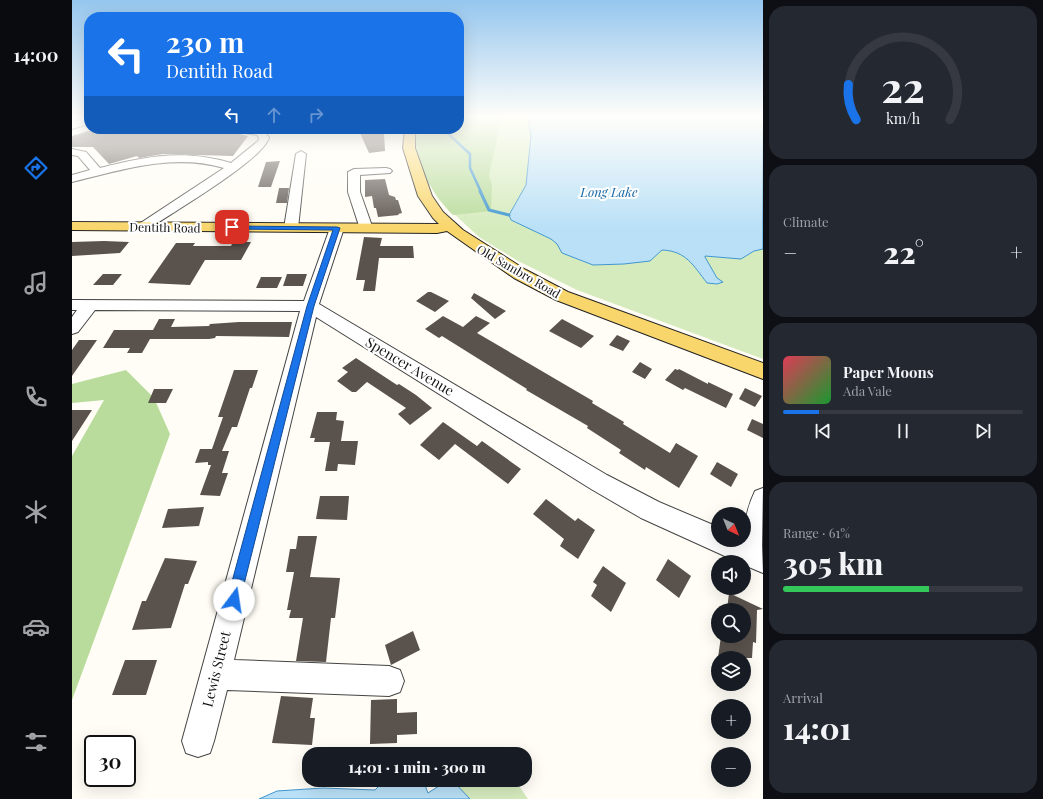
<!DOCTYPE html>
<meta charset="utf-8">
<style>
:root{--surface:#171b24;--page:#242831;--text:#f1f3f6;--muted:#9ea1a6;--line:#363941;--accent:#1a73e8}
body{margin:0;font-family:"Playfair Display",serif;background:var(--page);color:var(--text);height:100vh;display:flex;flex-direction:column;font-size:15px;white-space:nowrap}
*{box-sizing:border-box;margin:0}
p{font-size:13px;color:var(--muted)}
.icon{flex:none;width:22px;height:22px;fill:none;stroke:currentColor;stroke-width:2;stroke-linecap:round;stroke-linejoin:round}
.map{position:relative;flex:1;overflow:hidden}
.sheet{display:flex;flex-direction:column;gap:6px;padding:6px;background:#0d0f14;width:280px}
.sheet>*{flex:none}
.hud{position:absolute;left:12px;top:12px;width:380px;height:122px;border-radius:16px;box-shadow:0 4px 16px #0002;background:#1a73e8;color:#fff;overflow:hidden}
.needle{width:26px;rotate:137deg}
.tools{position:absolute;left:639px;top:507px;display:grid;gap:8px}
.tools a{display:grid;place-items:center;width:40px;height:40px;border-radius:50%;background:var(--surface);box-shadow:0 4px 16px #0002;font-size:20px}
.speed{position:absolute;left:12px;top:735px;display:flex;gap:8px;font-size:20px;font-weight:700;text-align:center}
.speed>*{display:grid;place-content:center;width:52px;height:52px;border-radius:50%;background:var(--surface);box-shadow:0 4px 16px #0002;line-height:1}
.speed .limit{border:2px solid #111;border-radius:6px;background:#fff;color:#111}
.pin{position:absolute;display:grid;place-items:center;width:34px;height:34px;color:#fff;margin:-17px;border-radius:8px;box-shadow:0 2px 6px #0006}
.me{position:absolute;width:44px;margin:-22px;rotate:14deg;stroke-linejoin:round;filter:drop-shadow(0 0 3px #0008)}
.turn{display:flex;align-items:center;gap:14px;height:84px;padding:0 16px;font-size:18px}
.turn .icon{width:52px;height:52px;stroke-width:2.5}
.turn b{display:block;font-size:28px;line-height:34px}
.lanes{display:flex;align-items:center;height:38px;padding:0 16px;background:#0003;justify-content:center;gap:20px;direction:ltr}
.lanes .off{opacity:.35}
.big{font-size:30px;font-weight:800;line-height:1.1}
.sheet .tile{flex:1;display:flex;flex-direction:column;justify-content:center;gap:6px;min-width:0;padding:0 14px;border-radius:16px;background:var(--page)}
.sheet .dial{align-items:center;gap:0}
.dial svg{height:104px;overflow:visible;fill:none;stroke:var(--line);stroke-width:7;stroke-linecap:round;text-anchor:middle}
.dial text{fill:var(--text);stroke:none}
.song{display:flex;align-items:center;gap:12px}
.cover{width:48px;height:48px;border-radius:6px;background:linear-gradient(135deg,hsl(350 70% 55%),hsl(130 70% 35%))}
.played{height:4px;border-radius:2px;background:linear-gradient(90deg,var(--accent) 15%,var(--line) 15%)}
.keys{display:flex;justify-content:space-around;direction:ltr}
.heat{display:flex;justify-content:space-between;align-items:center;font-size:22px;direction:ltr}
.charge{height:6px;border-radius:3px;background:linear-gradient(90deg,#34c759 61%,var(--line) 0)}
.trip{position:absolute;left:230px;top:747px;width:230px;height:40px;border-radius:16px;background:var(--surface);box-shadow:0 4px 16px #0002;font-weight:800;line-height:40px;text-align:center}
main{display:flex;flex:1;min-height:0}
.menu{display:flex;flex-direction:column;width:72px;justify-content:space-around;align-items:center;background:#090b0e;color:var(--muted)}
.menu .icon{width:28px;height:28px}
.menu .selected{color:var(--accent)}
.menu b{font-size:18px;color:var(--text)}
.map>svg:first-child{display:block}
</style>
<main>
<nav class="menu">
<b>14:00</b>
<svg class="icon selected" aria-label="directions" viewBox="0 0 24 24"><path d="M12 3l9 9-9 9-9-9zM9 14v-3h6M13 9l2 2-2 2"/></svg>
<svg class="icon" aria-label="music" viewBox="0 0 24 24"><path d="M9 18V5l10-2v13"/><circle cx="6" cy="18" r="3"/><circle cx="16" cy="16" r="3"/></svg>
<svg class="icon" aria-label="phone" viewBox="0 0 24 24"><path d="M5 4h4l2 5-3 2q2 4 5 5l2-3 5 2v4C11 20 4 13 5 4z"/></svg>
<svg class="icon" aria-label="climate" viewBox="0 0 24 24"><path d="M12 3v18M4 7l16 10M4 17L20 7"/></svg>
<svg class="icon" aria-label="car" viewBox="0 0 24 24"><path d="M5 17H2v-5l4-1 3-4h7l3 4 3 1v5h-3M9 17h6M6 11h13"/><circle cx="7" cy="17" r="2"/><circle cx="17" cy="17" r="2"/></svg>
<svg class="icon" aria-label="filters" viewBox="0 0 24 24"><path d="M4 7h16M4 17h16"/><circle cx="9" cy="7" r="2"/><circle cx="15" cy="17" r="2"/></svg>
</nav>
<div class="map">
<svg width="691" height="799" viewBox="0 0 691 799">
<rect width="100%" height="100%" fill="#fffdf5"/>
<!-- green -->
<path fill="#d5ebbd" d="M387,117H456L459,136L454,185L437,215L439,220L479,239L485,244L490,253L521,265L552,264L578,261L590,250C614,251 621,265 635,283L645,284L650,282L645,278L633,257V256L669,259L682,251L691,249V359L505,290L446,261L407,237L367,200L355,181L345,146L346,129H387Z
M380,780H443L456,799H398Z"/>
<!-- forest -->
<path fill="#b9dc9c" d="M387,117H430L417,175L420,185L419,211L381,215C363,198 336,154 346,129H387Z
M54,370L82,398L98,434L0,700V456L32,400L0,403V384Z"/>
<!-- water -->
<path fill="#b9e0f7" stroke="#3f96cf" d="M456,117H691V249L682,251L669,259L633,256V257L645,278L651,282L645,284L635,283C621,265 614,251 590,250L578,261L552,264L521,265L490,253L485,244L479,239L439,220L437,215L454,185L459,136Z
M313,780H351L356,793L376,780H380L398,799H187L205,791L251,788L303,790Z"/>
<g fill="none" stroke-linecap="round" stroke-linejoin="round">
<!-- stream-far1 -->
<path stroke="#3f96cf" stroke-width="2.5" d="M371,129L398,154V168L409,192"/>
<!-- stream -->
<path stroke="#3f96cf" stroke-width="3" d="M408,191L417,210L437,215"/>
</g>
<!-- building -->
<path fill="#5a524d" d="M21,129H52L55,131L65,129L157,130L160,132L176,136L161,156L91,154L67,158L65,156L37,164L21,147H0V137L20,131Z
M288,133L312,134L313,151L297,153Z
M208,161L199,187H186L194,162Z
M313,179L317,195L323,197L324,200H326L330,213L326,214L327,215L306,217L304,208H302L300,196L293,197V180Z
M207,188H217L215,203H204Z
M292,237L310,238L308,246H341L342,258H307L303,291H291L293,280H284Z
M32,241L57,242L48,253L0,256V242Z
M161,242H179L169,260H133L118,285L76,283L104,243H123L121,246H159Z
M31,274H50L41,285H21Z
M215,274H235L231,286H211Z
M189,277H210L205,288H184Z
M356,292H359L377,301L363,312L344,301Z
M402,293L434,311L423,319L399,298Z
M371,316L391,327L404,316L418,323L405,333L521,401L520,403L552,422L551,424L598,453L604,443L626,456L607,488L574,467L573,470L547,453L549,450L515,428L516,426L454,390L455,389L370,336L367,338L353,329Z
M87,319H103L99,327L137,326L138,324L167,322H220L217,337L144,336L143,338L137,339H78L70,353H55L58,348H31L42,330H81Z
M490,319L522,336L509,348L477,331Z
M545,335L558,341L551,351L537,345Z
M7,340H25L0,376V350Z
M284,358L325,385L327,384L344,395L360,408L338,425L326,414L334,408L295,382L284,392H280L265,381L276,372L270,368Z
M568,362L580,369L573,379L560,372Z
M603,369L606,370L607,369L636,384V382L661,394L654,408L613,388L611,390L593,380Z
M162,370H186L180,388H178L165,427H160L150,451H157L150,473H156L148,496L128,495L139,465H136V462L123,463L128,449H140L151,417H146Z
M673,388L690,396L683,407L667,399Z
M82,389H101L94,403H76Z
M0,410H20L0,441Z
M245,412H265L264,420L272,421L269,441H286L283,465L266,464L265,471H253L258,442H242L243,438H238Z
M680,419L691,424V438L675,430Z
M371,422L405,446L410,441L449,469L436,484L383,444L367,460L348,445Z
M645,462L666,474L659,487L638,474Z
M248,496H277L275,520L244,519Z
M474,499L503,521L506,518L523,530L506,559L488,546L492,539L461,514Z
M132,507L127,526L90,528L96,509Z
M226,536H245L238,577L268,578L263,618H259L254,662L224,661L231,618H217L219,610H215L222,572H214L218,549H224Z
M93,558L125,561L116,584H113L99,628L60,630L70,601H74Z
M596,559L619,576L607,598L584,580Z
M531,566L554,583L539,612L519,596L525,585L521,582Z
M657,593L691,609L685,610L684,643L681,642L680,658H646L649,636H672V610H655Z
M341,631L348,650L319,665L313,645Z
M53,660H85L74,695H40Z
M209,696L241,698L238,718H243L240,745L200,743Z
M325,699V713L345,712V734L325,735V743L298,744L299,700Z"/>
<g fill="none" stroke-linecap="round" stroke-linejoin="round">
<defs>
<path id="minor" d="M17,125V129L20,130L0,136V130Z
M158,129L191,131L197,137C193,159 98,214 76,229H66L64,226L152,168C100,153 50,170 0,182V175L18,170L6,156L0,155V149L14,152L28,168C75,156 112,149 159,163L186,141L187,138L185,135L160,131Z
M229,151L234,154L226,228L224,231H214L212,228L224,154Z
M314,168L318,169L320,171L318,173L288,175V192L301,229L299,232H289L276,192V172L282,169Z
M265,224L270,225L272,228L247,304L535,475L587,502L646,527V540H672C672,522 675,508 683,491L691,488L690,546L691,573L672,565V562H666L569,518L519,489L244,317L162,660L317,666L328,670L332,681L328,692L317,696L155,690L142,741L138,753L126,757L114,753L110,741L228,311L23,310L6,332L0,334V317L5,310H0V300L232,301L258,228L260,225Z"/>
<path id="major" d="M333,129H343V148L360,196L371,212L391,230L454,270L496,292L691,363V379L484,300L442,278L375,231L365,233L0,230V222L367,224L361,218L346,196L331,148Z"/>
</defs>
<!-- minor casing -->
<use href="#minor" stroke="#444" stroke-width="2"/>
<!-- major casing -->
<use href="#major" stroke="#222" stroke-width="2"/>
<!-- minor -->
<use href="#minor" fill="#fff" fill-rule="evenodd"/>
<!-- major -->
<use href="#major" fill="#f9d66b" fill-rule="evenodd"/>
</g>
<!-- sky -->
<linearGradient id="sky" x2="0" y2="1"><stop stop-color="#95c6ee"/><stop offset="0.51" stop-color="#fffefa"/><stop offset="1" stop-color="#fffefa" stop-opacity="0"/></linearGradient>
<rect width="691" height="229" fill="url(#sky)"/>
<!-- route -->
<path fill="#1a73e8" stroke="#114b97" d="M157,226L265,227L268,228L242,306L168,600L166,604L162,606L157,604L155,600L235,306L261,230L160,229H157Z"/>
<g text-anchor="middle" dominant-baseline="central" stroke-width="4" stroke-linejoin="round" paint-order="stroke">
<!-- far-street labels -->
<g font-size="12" fill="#111" stroke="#fff">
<text transform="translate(93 227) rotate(1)">Dentith Road</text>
<text transform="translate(447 271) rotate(30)">Old Sambro Road</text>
</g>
<!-- far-water labels -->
<g font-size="13" font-style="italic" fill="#1768a6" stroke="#fff">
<text x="537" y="191">Long Lake</text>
</g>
<!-- street labels -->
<g font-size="14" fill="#111" stroke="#fff">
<text transform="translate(338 366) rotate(31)">Spencer Avenue</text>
<text transform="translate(144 669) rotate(-76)">Lewis Street</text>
</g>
</g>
</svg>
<div class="tools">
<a><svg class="needle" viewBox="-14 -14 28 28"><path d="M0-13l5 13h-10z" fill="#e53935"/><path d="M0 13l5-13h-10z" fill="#9ea1a6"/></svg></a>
<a><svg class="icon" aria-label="sound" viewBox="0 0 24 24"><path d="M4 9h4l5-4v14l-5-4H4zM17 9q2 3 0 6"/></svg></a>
<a><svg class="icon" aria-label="search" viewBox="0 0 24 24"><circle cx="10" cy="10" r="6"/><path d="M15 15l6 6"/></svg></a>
<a><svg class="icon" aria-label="layers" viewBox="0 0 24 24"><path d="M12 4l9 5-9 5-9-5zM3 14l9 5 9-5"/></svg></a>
<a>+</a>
<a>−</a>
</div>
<div class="speed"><div class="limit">30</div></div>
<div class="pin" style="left:160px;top:227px;background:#d93025"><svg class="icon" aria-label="arrive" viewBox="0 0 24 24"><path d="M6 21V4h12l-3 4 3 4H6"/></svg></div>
<svg class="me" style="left:162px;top:600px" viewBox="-20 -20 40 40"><circle r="19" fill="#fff"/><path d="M0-13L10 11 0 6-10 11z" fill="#1a73e8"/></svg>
<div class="trip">14:01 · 1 min · 300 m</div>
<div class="hud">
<div class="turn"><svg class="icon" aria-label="left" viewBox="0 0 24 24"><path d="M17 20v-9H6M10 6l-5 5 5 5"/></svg><div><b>230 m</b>Dentith Road</div></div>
<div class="lanes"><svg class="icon" aria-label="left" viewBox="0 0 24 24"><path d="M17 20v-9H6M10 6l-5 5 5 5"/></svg><svg class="icon off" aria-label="ahead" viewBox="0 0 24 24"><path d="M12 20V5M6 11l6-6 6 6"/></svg><svg class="icon off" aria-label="right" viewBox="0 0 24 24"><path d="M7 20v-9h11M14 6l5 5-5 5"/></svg></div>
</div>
</div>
<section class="sheet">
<div class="tile dial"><svg viewBox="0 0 100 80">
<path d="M14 69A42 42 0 1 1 86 69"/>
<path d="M14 69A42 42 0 0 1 8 42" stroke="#1a73e8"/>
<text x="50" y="56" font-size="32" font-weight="700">22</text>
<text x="50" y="72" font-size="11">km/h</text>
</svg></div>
<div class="tile"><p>Climate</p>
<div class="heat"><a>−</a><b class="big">22°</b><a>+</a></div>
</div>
<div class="tile">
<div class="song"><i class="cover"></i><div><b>Paper Moons</b><p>Ada Vale</p></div></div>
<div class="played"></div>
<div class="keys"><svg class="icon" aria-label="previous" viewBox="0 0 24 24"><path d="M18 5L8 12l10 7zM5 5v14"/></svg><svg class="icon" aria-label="pause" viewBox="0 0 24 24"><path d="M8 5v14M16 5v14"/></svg><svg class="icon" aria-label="next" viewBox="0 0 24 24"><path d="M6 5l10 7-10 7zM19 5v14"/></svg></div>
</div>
<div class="tile"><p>Range · 61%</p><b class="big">305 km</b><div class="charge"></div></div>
<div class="tile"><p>Arrival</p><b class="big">14:01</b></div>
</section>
</main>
